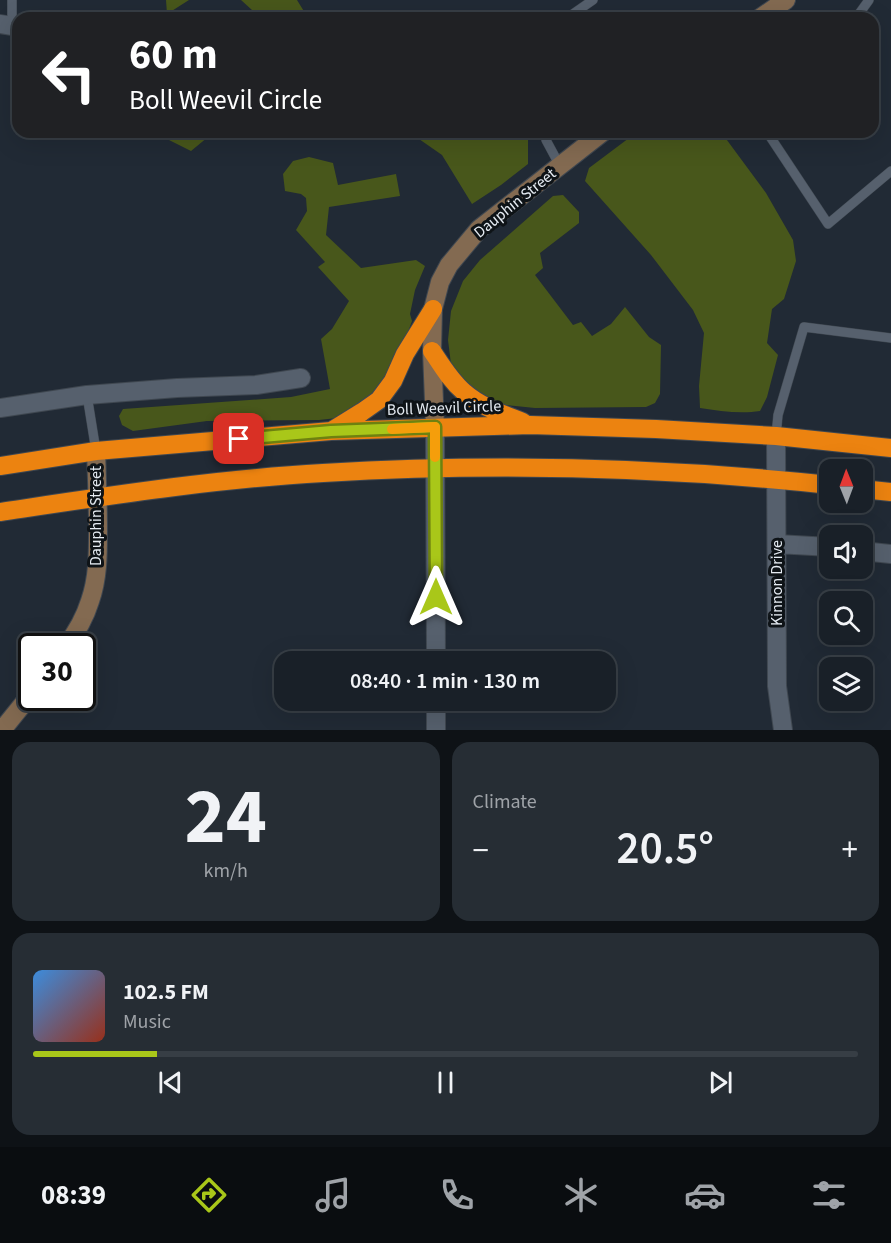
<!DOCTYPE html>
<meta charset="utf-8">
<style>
:root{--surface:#192028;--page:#262d34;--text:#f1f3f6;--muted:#9fa3a8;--line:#373e45;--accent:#a9c719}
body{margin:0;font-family:"Source Sans 3",sans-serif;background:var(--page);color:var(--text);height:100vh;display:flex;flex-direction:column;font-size:22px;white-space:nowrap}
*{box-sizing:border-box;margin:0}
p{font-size:20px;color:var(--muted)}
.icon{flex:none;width:33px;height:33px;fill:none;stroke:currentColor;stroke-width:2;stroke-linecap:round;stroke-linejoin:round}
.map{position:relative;height:730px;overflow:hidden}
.details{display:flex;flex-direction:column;gap:12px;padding:12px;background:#0e1216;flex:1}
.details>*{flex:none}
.hud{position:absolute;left:12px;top:12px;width:867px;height:126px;border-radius:18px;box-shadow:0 6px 24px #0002,0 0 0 2px var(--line);background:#202124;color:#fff;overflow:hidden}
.needle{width:39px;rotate:359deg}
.controls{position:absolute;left:819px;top:459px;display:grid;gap:12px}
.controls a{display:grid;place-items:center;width:54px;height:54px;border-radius:12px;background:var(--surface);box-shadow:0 6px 24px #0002,0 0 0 2px var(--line);font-size:30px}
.speed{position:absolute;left:18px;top:633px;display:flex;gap:12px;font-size:30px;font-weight:700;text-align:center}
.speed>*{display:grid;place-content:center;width:78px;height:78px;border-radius:50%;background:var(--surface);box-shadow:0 6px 24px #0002,0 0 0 2px var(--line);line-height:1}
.speed .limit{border:3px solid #111;border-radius:9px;background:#fff;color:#111}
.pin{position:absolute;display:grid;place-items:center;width:51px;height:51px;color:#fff;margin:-26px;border-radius:12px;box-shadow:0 3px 9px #0006}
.me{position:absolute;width:66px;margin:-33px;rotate:0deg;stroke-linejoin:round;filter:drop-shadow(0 0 4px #0008)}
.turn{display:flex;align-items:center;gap:21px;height:126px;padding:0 18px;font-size:27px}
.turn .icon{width:78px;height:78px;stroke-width:2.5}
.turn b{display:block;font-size:42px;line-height:51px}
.big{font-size:45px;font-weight:600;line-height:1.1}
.details .card{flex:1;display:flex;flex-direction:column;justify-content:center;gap:9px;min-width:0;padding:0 21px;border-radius:18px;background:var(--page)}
.details .dial{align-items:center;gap:0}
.dial b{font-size:78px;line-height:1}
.song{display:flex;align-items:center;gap:18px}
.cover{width:72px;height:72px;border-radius:9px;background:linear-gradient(135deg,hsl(210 70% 55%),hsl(10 70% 35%))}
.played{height:6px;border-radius:3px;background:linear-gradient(90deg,var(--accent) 15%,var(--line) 15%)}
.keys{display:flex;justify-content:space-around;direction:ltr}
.heat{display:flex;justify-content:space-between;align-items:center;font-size:33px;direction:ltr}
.details .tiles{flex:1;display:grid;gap:12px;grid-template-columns:1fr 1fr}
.card:last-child{grid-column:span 2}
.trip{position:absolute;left:274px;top:651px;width:342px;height:60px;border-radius:18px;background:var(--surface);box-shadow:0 6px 24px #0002,0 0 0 2px var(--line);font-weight:600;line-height:60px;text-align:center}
.tab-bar{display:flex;height:96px;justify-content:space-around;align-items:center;background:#0a0d10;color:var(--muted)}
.tab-bar .icon{width:42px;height:42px}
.tab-bar .selected{color:var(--accent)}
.tab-bar b{font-size:27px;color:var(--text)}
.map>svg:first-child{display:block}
</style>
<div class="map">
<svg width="891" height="730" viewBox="0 0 891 730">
<rect width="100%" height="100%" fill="#212a35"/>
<!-- green -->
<path fill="#48571b" d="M166,0H189L167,14Z
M241,0H297L305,13L300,18H253L252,10Z
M167,132H211L208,137L191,151L167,139Z
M406,132H528V164L501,185L472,204L442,155L419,139Z
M637,132H721L766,193L793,240L796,261L784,299L772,309L767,343L778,355L767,397L760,411C741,414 719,411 700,408L699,386L704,333L693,310L651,255L585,181L589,168Z
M309,157L333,163L338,185L396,174L400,196L329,207L326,235L361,268L416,260L425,266L415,290L410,314L412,321L397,362L366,405L346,417L319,420L207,421L133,431L122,425L119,416L123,409L291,397L330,389L321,339L332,329L349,301L318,267L325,262L296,230L307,211L306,198L301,194L285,191L283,174L293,161Z
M563,195L579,212V223L540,253L543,268L535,275L573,325L581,322L592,336L611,324L625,307L649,337L661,345L660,394L655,403L646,407L535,408L495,404L471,390L451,364L448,340L451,311L463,281L480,260L553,196Z"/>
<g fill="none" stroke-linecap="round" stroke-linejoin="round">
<defs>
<path id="lane" d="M12,0V26
M567,18L593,0
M856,18L869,0
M545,132L546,140L560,166
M767,132L828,224L891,171
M87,395L96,451
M776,436L778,415L804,327L891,338"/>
<path id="street" d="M0,24L18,27
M0,408L87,395L177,388L256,385L301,378
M435,427L436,662
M776,436L777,686L783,730
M777,544L830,547
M862,551L891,554
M436,700V730"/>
<path id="secondary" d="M760,18L786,0
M435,427L432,351L433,309L440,282L449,265L479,229L603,132
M66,646C76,633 85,617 90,601C98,578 98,555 98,531C98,505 97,478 96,451
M2,730L32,693"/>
<path id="highway" d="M432,351C442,366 451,381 464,392C481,407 503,414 523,422
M333,430L362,412L379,400L393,381L405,354L433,309
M0,466L96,451L331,431L530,425L656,429L776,436L891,448
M862,489L891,492
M0,512C107,496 215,479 323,473C492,463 662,467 830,485"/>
</defs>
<!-- lane casing -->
<use href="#lane" stroke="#3f4750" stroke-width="10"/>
<!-- street casing -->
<use href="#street" stroke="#3f4750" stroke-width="20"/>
<!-- secondary casing -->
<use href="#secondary" stroke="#3f4750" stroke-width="20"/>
<!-- highway casing -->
<use href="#highway" stroke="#3f4750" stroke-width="20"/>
<!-- lane -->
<use href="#lane" stroke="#56606d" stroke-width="9"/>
<!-- street -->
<use href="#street" stroke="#56606d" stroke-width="18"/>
<!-- secondary -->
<use href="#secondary" stroke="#836a51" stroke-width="18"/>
<!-- highway -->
<use href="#highway" stroke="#ec8310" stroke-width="18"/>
</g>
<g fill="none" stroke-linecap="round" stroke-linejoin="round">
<defs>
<path id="route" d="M239,439L331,431L435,427L436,597"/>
</defs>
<!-- route casing -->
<use href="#route" stroke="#6e8110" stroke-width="15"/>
<!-- route -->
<use href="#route" stroke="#a9c719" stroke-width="10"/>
<!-- slow -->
<path stroke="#f59e0b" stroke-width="10" d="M392,429L435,427V457"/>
</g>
<g text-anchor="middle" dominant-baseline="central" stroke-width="6" stroke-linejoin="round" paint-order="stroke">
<!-- street labels -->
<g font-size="16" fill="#e5ebf2" stroke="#0e1317">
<text transform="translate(515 203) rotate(-39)">Dauphin Street</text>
<text transform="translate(444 408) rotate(-2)">Boll Weevil Circle</text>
<text transform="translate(96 516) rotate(-90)">Dauphin Street</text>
<text transform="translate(777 583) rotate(-90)">Kinnon Drive</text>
</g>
</g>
</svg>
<div class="controls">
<a><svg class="needle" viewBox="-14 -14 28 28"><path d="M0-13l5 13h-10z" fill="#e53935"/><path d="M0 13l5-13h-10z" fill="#9fa3a8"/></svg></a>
<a><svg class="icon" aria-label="sound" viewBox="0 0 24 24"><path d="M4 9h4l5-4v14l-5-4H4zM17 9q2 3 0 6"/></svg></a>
<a><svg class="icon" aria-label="search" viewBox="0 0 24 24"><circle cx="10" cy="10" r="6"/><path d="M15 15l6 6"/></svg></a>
<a><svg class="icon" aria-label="layers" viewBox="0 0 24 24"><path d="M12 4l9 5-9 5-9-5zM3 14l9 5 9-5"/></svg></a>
</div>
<div class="speed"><div class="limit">30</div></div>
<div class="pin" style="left:239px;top:439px;background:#d93025"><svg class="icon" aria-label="arrive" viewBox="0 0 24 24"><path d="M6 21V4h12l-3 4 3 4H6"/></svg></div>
<svg class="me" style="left:436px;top:597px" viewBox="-20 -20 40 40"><path d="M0-17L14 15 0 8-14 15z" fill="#a9c719" stroke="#fff" stroke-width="4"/></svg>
<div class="trip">08:40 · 1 min · 130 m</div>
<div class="hud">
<div class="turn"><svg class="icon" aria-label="left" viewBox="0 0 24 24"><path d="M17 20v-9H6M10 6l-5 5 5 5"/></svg><div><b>60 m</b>Boll Weevil Circle</div></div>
</div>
</div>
<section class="details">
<div class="tiles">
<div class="card dial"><b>24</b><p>km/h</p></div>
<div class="card"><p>Climate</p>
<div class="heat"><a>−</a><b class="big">20.5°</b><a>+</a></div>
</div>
<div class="card">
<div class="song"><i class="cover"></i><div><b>102.5 FM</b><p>Music</p></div></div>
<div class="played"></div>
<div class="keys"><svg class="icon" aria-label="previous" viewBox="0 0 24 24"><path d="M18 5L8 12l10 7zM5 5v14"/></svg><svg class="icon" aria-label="pause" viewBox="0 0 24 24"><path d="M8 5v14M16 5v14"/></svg><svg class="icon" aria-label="next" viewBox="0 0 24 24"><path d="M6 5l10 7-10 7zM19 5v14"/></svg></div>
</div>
</div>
</section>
<nav class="tab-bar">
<b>08:39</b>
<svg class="icon selected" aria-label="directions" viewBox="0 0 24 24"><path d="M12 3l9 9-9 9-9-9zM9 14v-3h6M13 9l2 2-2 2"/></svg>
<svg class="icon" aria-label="music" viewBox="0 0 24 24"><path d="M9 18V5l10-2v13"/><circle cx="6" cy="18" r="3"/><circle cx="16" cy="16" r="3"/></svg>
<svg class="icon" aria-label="phone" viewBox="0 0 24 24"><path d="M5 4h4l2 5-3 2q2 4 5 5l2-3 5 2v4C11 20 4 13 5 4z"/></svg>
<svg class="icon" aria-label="climate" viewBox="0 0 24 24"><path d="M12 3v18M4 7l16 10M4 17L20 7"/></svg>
<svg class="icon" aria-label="car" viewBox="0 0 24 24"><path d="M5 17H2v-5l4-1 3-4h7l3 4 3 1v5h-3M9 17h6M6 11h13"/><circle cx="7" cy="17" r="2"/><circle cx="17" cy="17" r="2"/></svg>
<svg class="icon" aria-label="filters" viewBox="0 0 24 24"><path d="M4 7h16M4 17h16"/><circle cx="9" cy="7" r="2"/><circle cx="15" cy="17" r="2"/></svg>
</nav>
